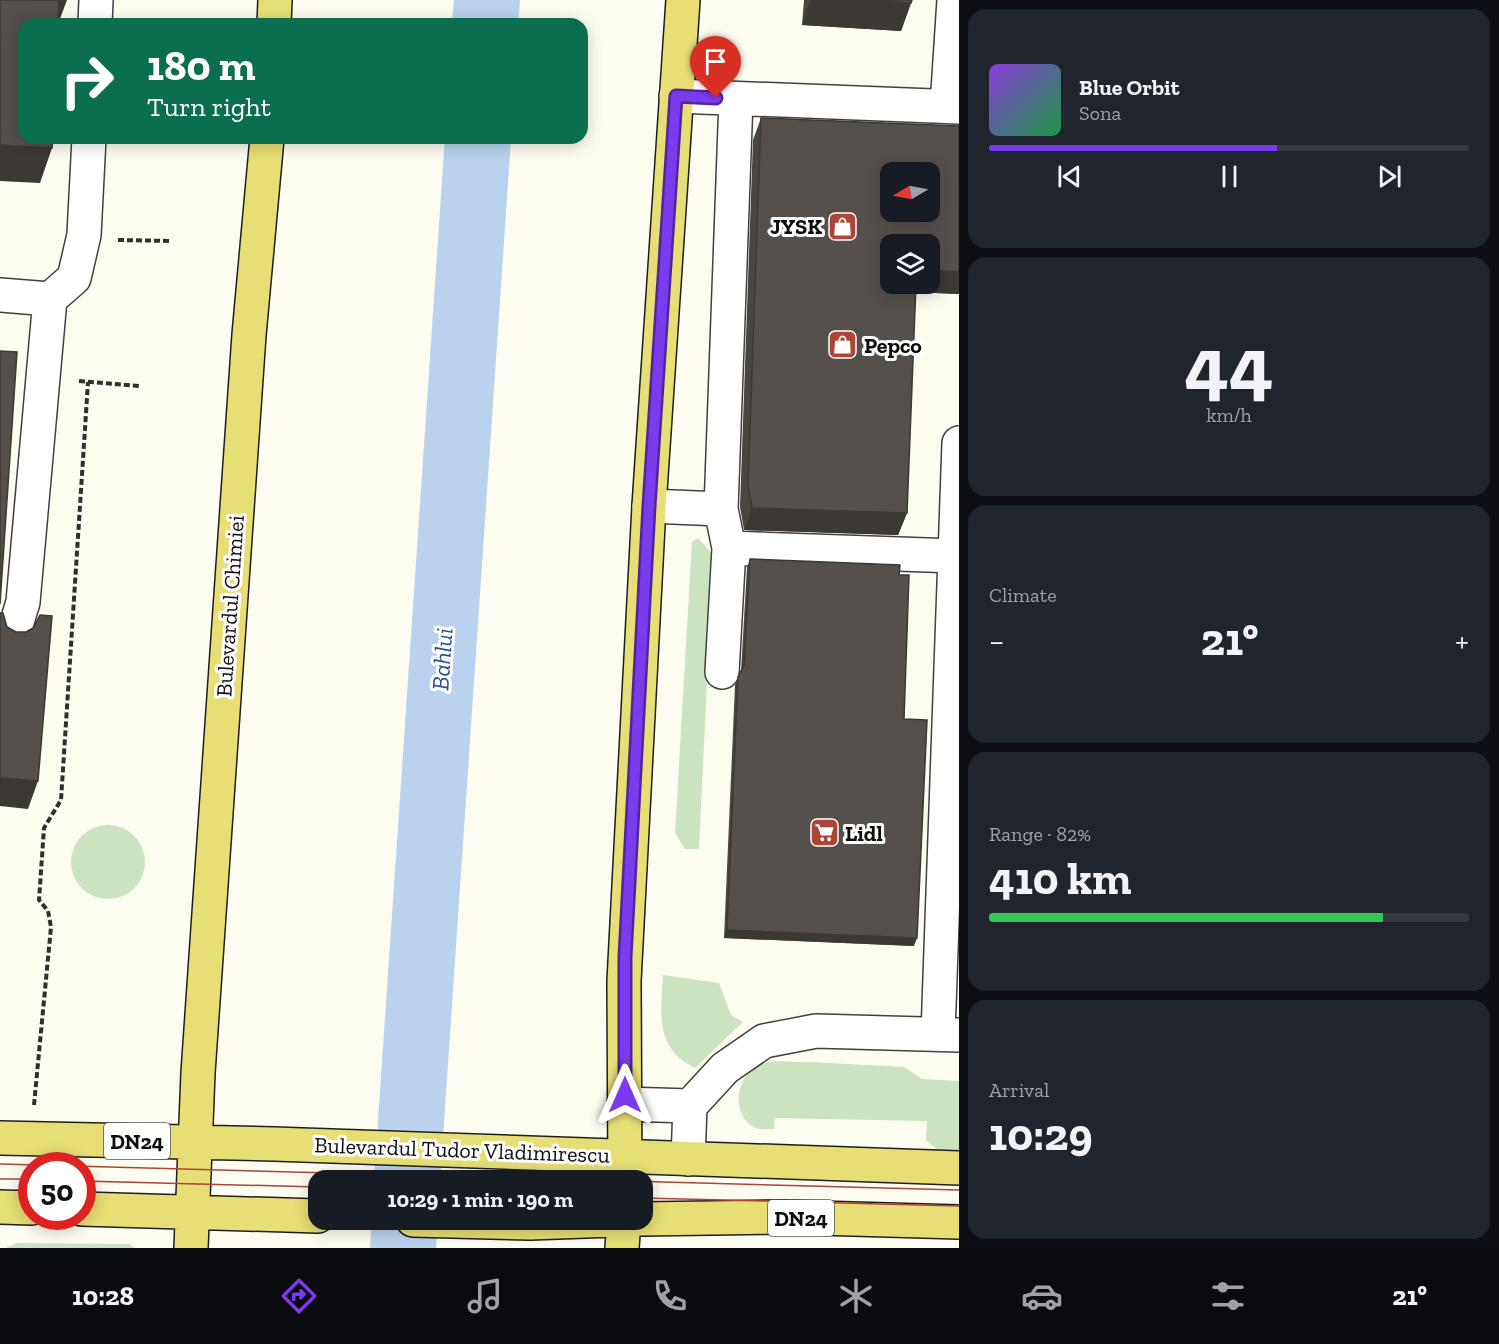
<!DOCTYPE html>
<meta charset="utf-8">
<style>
:root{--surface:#171b24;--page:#20242c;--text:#f1f3f6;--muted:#9ea1a6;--line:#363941;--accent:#7c3aed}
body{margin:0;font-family:"Zilla Slab",serif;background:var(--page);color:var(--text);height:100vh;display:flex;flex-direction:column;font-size:22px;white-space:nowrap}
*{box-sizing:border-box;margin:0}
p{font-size:20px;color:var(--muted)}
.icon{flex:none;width:33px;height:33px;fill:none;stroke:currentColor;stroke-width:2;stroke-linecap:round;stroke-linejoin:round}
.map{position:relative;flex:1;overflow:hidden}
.panel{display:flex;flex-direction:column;gap:9px;padding:9px;background:#0d0f14;width:540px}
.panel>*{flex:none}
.top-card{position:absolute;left:18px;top:18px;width:570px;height:126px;border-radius:18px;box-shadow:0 3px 15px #0003;background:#0b6e4f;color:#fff;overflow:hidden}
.needle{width:39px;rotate:260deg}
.controls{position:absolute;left:880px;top:162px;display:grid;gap:12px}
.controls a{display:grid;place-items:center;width:60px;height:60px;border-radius:12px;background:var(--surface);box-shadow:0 3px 15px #0003;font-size:30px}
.speed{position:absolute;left:18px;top:1152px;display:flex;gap:12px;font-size:30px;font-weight:700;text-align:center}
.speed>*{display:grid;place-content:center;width:78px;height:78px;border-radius:50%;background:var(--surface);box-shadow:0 3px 15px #0003;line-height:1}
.speed .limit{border:9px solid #d22;background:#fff;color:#111}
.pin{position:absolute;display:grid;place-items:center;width:51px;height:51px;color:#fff;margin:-62px -26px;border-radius:50% 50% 50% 0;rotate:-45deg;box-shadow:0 0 6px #0007}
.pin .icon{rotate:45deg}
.me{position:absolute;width:66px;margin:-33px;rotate:0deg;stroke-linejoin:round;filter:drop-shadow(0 0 4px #0008)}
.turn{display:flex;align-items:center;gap:21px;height:126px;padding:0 30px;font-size:27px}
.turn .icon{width:78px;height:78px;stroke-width:2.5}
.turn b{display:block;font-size:42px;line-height:51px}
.big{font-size:45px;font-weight:800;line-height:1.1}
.panel .tile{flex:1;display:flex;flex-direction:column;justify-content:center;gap:9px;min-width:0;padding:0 21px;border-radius:18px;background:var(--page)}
.panel .dial{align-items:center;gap:0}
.dial b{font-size:78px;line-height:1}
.song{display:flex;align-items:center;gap:18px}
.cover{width:72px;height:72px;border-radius:9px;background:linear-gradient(135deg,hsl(270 70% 55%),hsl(140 70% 35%))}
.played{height:6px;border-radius:3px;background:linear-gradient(90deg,var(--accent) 60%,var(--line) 60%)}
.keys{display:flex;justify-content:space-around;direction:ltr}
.heat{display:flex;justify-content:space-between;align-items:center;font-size:33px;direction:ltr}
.charge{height:9px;border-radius:4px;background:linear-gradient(90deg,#34c759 82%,var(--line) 0)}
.trip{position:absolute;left:308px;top:1170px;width:345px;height:60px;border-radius:18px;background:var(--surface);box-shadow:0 3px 15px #0003;font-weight:800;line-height:60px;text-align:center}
.tabs{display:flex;height:96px;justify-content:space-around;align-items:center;background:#090b0e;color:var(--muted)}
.tabs .icon{width:42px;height:42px}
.tabs .selected{color:var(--accent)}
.tabs b{font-size:27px;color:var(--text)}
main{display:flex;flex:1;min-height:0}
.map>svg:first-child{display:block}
</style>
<main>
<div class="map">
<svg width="959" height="1248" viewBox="0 0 959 1248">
<rect width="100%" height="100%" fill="#fdfcf0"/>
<!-- green -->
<path fill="#cbe3be" d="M698,538L713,555L699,849H685L675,833L692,542Z
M71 862a37 37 0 1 1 74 0a37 37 0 1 1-74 0Z
M663,975L719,983L731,1015L743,1022L695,1068C654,1048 661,1013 663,975Z
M809,1062L904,1067L922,1079L959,1081V1156L941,1153L926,1140L927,1121L775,1118L774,1129C769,1129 760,1130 755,1128C729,1115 736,1072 762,1063C775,1059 796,1063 809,1062Z
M16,1243L130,1244L134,1248H6Z"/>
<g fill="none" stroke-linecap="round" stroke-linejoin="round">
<!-- river -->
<path stroke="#bbd2ee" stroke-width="66" d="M485,24L487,0
M407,1180L478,138
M403,1248L405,1220"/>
<defs>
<path id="minor" d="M95,24L96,0
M676,96L959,107
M947,106L954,0
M0,295L50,299
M649,506L721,509L729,548L722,672
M721,509L736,99
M729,548L956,556
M11,642L23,602L50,299L74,278L84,235L89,138
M938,1034L959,443
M624,1104L690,1106
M688,1159L690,1106L725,1068L764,1041L816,1031L959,1035"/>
<path id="major" d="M274,24L275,0
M0,1138L274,1144L959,1168
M625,1180L624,981L649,506L683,0
M0,1207L32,1208
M82,1209L318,1216
M642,1219L782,1217L959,1222
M413,1220L530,1223L613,1220
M191,1248L198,1073L249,335L267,138
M622,1248L624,1220"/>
</defs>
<!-- minor casing -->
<use href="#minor" stroke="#404040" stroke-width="36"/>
<!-- major casing -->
<use href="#major" stroke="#1e1e1e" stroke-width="36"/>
<!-- path -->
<path stroke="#2f2f2f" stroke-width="4" stroke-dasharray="6 3" stroke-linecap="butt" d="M118,240L172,241
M79,381L139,386
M34,1105L51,927L48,911L39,900L44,828L61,800L88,382"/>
<!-- minor -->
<use href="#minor" stroke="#fff" stroke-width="33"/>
<!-- major -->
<use href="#major" stroke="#e7de76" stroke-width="33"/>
<!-- tram -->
<path stroke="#ab4538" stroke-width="1.5" d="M0,1164L959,1190
M0,1179H32
M82,1181L318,1187
M642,1198L959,1206"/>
</g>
<!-- wall -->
<path fill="#494540" d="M804,0H912L901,31L802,25Z
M761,118L959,126V294L915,292L907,513L898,535L744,530L740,507L753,140Z
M750,559L899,575L904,719L914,946L724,938L735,685L741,671L747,567Z"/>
<!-- shaded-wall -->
<path fill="#3c3834" d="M55,0H67L58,24Z
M811,0H857L911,3L901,31L802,25Z
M0,145L52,148L40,183L0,181Z
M930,270L959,272V294L908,292L911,284H930Z
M752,508L907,513L898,535L744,530Z
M0,778L38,781L28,809L0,806Z
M727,930L917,938L914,946L724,938Z"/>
<!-- building -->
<path fill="#55504b" stroke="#3c3834" stroke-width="1.5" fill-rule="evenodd" d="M0,0H59L58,24H24V138H53L52,148L0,145Z
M857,0H912L911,3Z
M761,118L959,126V272L930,270V244H891V284H916L907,513L752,508L748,485ZM891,172H930V212H891Z
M0,351L17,352L0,604Z
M750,559L900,565L899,575H909L904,719L927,720L917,938L727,930L738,677L744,665Z
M0,613H3L7,627L16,632H26L33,628L40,615L52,616L38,781L0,778Z"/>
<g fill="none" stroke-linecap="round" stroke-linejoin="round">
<defs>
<path id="route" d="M625,1095V957L649,506L676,96L716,98"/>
</defs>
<!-- route casing -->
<use href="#route" stroke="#51269a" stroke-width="15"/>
<!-- route -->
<use href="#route" stroke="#7c3aed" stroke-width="10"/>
</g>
<!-- icons -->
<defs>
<symbol id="shop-square" viewBox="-11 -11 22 22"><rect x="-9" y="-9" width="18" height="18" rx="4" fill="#ab4538" stroke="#fff"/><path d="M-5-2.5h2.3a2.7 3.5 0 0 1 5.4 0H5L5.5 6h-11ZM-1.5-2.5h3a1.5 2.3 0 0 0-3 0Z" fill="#fff"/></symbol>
<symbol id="supermarket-square" viewBox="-11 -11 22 22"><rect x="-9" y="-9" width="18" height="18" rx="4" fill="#ab4538" stroke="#fff"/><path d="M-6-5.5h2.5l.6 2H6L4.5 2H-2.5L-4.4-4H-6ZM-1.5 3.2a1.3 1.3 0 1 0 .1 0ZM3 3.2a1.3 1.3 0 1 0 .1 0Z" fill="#fff"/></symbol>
</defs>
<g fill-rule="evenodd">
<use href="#shop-square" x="826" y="210" width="33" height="33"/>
<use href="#shop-square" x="826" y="328" width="33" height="33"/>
<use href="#supermarket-square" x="808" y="816" width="33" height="33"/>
</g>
<g text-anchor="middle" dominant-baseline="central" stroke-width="6" stroke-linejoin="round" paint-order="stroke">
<!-- shield labels -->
<g fill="#fff" stroke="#565656" stroke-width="1.5">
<rect x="104" y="1123" width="66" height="36" rx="4.5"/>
<rect x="768" y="1200" width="66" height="36" rx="4.5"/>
</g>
<g font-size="21" font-weight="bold" fill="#0d0d0d">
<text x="137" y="1141">DN24</text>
<text x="801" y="1218">DN24</text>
</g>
<!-- poi labels -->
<g font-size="22" font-weight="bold" fill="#0d0d0d" stroke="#fff" text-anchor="start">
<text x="822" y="226" text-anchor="end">JYSK</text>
<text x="864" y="345">Pepco</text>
<text x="845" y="833">Lidl</text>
</g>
<!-- street labels -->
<g font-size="22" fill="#0d0d0d" stroke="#fff">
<text transform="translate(230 606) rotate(-86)">Bulevardul Chimiei</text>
<text transform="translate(462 1150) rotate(2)">Bulevardul Tudor Vladimirescu</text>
</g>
<!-- water labels -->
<g font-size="24" font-style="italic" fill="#27508f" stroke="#fff">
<text transform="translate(442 659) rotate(-86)">Bahlui</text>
</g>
</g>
</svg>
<div class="controls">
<a><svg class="needle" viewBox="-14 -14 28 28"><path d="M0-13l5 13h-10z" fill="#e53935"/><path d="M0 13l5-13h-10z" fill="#9ea1a6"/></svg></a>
<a><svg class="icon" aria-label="layers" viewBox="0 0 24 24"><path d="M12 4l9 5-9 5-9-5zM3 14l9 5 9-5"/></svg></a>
</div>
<div class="speed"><div class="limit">50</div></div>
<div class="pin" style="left:716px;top:98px;background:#d93025"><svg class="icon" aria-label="arrive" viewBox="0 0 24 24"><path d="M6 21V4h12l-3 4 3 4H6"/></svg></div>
<svg class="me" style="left:625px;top:1095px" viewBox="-20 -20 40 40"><path d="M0-17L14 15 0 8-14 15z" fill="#7c3aed" stroke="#fff" stroke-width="4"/></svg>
<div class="trip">10:29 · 1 min · 190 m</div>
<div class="top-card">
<div class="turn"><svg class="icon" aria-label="right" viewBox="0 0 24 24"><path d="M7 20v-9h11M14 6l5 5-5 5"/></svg><div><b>180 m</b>Turn right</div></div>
</div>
</div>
<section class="panel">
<div class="tile">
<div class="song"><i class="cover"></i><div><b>Blue Orbit</b><p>Sona</p></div></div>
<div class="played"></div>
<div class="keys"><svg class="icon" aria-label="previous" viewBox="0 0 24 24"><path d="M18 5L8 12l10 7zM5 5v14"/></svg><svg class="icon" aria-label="pause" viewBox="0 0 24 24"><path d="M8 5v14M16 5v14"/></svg><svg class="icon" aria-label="next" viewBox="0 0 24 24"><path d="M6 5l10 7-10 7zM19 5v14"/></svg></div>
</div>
<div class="tile dial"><b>44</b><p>km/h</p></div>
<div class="tile"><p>Climate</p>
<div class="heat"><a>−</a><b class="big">21°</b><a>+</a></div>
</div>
<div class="tile"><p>Range · 82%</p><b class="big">410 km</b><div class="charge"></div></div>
<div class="tile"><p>Arrival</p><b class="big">10:29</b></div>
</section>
</main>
<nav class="tabs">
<b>10:28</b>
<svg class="icon selected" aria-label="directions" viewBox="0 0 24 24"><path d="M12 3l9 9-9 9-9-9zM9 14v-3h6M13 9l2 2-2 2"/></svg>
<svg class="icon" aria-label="music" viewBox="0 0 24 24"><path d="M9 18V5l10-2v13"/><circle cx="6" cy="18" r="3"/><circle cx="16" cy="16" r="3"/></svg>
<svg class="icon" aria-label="phone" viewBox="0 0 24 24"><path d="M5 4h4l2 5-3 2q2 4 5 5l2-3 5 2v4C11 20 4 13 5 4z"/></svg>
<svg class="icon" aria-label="climate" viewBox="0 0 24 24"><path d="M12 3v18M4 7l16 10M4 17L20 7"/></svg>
<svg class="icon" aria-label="car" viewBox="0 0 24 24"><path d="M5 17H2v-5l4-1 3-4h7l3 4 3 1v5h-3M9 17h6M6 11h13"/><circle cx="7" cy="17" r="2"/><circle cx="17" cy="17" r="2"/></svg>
<svg class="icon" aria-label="filters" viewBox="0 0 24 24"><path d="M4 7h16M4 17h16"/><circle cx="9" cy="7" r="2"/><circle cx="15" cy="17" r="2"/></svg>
<b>21°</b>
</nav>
